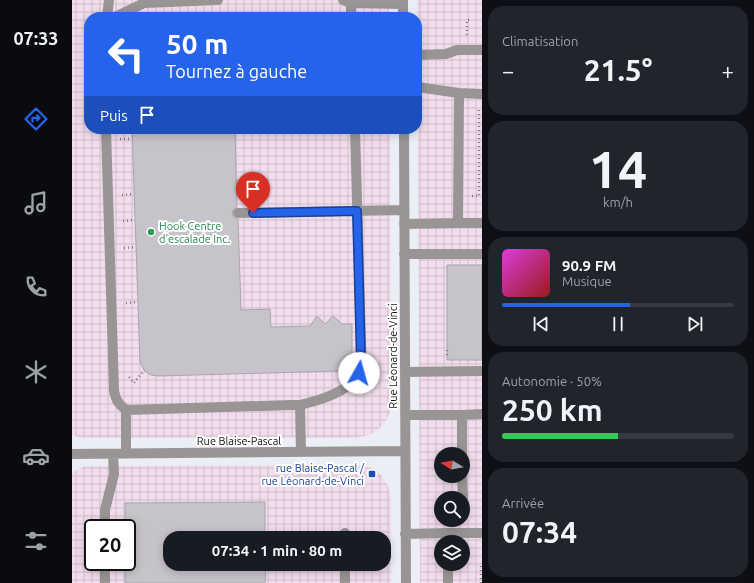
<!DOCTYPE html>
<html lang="fr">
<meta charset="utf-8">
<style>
:root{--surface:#171b24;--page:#20242c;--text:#f1f3f6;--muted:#9ea1a6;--line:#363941;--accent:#2563eb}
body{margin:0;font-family:Ubuntu,sans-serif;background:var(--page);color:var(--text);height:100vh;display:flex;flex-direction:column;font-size:15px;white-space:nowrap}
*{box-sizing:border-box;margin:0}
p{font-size:13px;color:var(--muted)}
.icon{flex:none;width:22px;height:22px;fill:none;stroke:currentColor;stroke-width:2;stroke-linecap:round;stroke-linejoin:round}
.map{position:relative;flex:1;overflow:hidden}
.panel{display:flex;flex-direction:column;gap:6px;padding:6px;background:#0d0f14;width:272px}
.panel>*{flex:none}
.hud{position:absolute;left:12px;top:12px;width:338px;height:122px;border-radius:16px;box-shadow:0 2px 10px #0003;background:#2563eb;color:#fff;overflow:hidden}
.needle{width:26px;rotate:281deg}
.tools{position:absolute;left:362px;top:447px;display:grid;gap:8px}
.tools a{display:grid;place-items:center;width:36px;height:36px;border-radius:50%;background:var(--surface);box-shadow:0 2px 10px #0003;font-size:20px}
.speed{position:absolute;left:12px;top:519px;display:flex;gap:8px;font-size:20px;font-weight:700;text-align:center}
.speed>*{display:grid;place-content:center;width:52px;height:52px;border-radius:50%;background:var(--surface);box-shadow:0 2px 10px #0003;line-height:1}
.speed .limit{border:2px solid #111;border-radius:6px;background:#fff;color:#111}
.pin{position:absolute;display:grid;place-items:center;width:34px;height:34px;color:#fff;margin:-41px -17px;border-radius:50% 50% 50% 0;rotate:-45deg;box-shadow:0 0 4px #0007}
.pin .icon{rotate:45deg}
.me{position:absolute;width:44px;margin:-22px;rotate:7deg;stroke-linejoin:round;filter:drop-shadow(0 0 3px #0008)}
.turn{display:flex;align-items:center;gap:14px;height:84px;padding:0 16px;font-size:18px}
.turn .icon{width:52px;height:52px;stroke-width:2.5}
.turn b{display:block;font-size:28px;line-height:34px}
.then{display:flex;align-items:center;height:38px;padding:0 16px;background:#0003;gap:8px;font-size:15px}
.big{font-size:30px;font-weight:700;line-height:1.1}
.panel .card{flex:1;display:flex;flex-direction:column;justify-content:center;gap:6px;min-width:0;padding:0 14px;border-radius:16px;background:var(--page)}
.panel .dial{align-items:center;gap:0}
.dial b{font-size:52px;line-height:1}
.song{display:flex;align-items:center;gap:12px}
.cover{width:48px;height:48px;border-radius:6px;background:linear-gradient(135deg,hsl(300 70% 55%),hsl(0 70% 35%))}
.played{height:4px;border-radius:2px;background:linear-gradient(90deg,var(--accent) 55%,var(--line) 55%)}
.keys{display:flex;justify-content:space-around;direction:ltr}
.heat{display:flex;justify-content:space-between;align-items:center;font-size:22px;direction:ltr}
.charge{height:6px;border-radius:3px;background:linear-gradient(90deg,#34c759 50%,var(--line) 0)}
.trip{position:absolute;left:91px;top:531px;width:228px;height:40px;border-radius:16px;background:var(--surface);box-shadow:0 2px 10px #0003;font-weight:700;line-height:40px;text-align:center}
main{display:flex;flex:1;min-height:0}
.tab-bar{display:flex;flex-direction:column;width:72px;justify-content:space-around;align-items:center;background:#090b0e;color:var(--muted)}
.tab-bar .icon{width:28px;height:28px}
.tab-bar .active{color:var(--accent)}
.tab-bar b{font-size:18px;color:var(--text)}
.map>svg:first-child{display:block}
</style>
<main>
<nav class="tab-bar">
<b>07:33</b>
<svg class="icon active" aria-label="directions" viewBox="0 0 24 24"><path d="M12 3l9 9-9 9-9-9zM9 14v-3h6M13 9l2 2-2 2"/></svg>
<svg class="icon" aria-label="music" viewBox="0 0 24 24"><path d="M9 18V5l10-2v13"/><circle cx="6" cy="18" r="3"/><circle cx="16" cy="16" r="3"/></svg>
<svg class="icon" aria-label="phone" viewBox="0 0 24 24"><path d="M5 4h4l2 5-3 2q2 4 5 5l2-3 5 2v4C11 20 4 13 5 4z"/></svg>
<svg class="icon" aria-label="climate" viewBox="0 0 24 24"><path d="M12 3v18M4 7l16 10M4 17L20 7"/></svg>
<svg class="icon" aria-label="car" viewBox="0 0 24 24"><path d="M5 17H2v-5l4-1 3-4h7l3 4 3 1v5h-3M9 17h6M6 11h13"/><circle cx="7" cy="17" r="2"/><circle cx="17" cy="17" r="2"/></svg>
<svg class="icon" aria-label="filters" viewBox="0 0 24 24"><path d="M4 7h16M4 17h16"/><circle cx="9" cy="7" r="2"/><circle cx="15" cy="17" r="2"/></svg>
</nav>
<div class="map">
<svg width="410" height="583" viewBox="0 0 410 583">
<defs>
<pattern id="industrial-grid" width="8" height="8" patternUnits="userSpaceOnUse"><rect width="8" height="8" fill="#f2ddec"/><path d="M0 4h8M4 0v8" fill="none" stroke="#cfbdca"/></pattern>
</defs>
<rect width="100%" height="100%" fill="#ebeef5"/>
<!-- industrial -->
<path fill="url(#industrial-grid)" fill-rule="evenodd" d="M0,0H317V17H17V129H318L319,400L318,412L314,421L307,429L297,435L283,438H10L0,435Z
M345,0H410V583H348ZM369,454H391V476H369ZM369,498H391V520H369ZM369,542H391V564H369Z
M288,465L299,468L309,475L316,486L319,497V583H0V473L13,466ZM21,528H55V562H21ZM98,538H312V564H98Z"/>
<!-- building -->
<path fill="#c7c3ca" stroke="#a9a5ac" d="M60,129H163L165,207L161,210L160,214L163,218L166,219L169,310L198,309L199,327L238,326L245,316L253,324L261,316L270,324H280V354L278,362L274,369L267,371L86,376L79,375L72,370L68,362Z
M375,265H410V360H375Z
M193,502V538H98V564H194L193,583H53V562H55V528H53V503Z"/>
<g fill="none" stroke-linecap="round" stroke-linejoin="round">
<!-- path -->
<path stroke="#7a7c81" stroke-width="2.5" stroke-dasharray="1 3" stroke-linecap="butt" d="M395,35V20H400
M48,139H60
M50,195L62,194
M400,196H407V108
M51,221L63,220
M52,248L64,247
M54,303L66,302
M375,350V358
M57,377L62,383L72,370
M409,583V566L410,563"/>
<!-- minor -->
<path stroke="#999594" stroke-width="10" d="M271,0L279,3V17
M279,0V3L331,4
M35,17L37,0
M43,17L72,3L146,0
M331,17V0
M345,55L374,54L385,50H410
M387,93L410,94
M34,129L42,391C44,400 46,404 54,410
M332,129L334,583
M166,213L332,210
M386,223H410
M332,224L386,223L387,93L345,87
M332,254H410
M333,372L410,371
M228,405C245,401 280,391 287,373C290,364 289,352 289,342L283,129
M333,415H390V454
M390,415L410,414
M54,453V410L220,405H228L229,452
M0,454L333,451
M390,476L391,498
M33,528V510L42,474L41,454
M376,533H410
M333,534L376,533V542
M273,538V533
M33,562V583
M273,583V564
M376,583V564"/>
</g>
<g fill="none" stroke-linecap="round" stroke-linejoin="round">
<defs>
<path id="route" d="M181,213L285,211L289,361L287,373"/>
</defs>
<!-- route casing -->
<use href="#route" stroke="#184099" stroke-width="10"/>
<!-- route -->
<use href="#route" stroke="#2563eb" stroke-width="7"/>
</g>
<!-- markers -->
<circle fill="#2e9e5b" stroke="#fff" stroke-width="1.5" cx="79" cy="232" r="4"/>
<rect fill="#1a4fb4" stroke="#fff" stroke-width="1.5" x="296" y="470" width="8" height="8" rx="2"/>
<g text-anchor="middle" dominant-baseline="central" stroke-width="4" stroke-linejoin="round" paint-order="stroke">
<!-- leisure labels -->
<g font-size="11" fill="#27864d" stroke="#fff" text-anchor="start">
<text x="87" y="226">Hook Centre<tspan x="87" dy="13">d'escalade Inc.</tspan></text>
</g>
<!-- street labels -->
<g font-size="11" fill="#131417" stroke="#fff">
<text transform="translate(321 356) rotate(-90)">Rue Léonard-de-Vinci</text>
<text x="167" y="441">Rue Blaise-Pascal</text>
</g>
<!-- transit labels -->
<g font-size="11" fill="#164399" stroke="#fff" text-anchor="end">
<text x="292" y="468">rue Blaise-Pascal /<tspan x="292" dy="13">rue Léonard-de-Vinci</tspan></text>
</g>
</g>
</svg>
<div class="tools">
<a><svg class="needle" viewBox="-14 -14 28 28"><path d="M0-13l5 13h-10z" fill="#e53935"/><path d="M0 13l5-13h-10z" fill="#9ea1a6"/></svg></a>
<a><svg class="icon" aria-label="search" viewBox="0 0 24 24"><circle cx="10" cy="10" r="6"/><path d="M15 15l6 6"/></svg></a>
<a><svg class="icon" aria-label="layers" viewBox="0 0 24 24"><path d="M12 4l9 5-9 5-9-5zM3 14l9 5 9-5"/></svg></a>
</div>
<div class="speed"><div class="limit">20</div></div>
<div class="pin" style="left:181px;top:213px;background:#d93025"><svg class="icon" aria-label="arrive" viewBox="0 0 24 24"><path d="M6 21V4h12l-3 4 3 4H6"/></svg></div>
<svg class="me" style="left:287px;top:373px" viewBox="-20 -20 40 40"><circle r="19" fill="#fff"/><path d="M0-13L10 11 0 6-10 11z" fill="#2563eb"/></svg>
<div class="trip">07:34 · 1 min · 80 m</div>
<div class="hud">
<div class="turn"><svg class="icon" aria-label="left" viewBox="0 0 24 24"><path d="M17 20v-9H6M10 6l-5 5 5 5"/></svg><div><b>50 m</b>Tournez à gauche</div></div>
<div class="then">Puis<svg class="icon" aria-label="arrive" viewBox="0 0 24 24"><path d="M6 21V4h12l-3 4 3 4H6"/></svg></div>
</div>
</div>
<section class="panel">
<div class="card"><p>Climatisation</p>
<div class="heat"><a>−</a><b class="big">21.5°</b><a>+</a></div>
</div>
<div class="card dial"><b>14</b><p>km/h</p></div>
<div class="card">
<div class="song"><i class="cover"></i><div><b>90.9 FM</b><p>Musique</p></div></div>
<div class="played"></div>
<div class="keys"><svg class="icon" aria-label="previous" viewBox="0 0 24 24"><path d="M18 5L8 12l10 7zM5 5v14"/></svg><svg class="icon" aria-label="pause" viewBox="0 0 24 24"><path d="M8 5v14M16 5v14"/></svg><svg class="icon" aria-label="next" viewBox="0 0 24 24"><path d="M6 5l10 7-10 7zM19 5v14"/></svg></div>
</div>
<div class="card"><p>Autonomie · 50%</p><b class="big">250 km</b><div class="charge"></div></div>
<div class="card"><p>Arrivée</p><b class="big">07:34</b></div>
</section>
</main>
